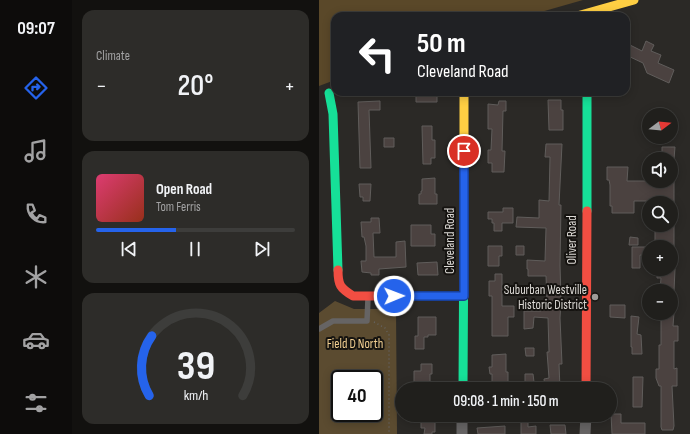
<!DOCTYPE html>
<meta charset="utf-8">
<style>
:root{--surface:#201f1c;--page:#2d2c29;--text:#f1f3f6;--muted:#a2a2a3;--line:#3d3d3b;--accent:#2563eb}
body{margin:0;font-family:"Sofia Sans Condensed",sans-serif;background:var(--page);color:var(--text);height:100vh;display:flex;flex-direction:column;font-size:15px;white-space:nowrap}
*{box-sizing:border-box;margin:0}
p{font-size:13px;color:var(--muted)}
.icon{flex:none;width:22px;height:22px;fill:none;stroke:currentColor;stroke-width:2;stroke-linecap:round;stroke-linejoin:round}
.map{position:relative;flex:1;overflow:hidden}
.sheet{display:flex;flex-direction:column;gap:10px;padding:10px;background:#12110f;width:247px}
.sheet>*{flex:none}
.top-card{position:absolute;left:12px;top:12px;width:299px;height:84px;border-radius:12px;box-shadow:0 2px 10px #0003,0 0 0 1px var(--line);background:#202124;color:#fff;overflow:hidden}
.needle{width:26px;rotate:74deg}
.tools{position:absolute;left:323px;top:108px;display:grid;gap:8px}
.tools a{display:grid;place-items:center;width:36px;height:36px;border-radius:50%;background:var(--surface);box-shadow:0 2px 10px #0003,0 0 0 1px var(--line);font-size:20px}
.speed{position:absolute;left:12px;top:370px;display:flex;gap:8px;font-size:20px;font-weight:700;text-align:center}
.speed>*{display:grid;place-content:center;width:52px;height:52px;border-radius:50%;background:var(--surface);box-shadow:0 2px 10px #0003,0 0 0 1px var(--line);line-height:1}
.speed .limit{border:2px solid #111;border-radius:6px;background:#fff;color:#111}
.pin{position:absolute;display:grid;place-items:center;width:34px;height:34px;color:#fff;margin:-17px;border:2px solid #fff;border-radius:50%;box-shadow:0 1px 4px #0007}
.me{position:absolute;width:44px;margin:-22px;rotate:89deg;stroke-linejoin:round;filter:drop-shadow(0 0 3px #0008)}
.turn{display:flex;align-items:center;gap:14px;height:84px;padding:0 20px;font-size:18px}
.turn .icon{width:52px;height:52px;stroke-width:2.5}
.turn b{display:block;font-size:28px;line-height:34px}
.big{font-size:30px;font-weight:600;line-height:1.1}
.sheet .widget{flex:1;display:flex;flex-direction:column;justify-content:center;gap:6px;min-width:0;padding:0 14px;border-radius:12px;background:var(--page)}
.sheet .dial{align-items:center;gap:0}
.dial svg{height:104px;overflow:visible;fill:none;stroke:var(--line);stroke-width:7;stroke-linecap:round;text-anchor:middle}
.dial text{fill:var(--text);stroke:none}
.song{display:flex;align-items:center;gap:12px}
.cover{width:48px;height:48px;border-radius:6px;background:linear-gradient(135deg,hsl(340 70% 55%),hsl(10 70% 35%))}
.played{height:4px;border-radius:2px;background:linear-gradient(90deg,var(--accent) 40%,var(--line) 40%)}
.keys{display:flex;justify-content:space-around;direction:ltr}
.heat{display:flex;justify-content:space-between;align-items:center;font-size:22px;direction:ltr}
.trip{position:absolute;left:76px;top:382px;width:222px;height:40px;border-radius:20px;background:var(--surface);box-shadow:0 2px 10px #0003,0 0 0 1px var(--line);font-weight:600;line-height:40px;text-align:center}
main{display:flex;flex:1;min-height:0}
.tab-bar{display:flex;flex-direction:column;width:72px;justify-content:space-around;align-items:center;background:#0d0c0b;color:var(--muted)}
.tab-bar .icon{width:28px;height:28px}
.tab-bar .on{color:var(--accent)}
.tab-bar b{font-size:18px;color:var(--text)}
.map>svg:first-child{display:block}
</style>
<main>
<nav class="tab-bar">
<b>09:07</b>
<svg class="icon on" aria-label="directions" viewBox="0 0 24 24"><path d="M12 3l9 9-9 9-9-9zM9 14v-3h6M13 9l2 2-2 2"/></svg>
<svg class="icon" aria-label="music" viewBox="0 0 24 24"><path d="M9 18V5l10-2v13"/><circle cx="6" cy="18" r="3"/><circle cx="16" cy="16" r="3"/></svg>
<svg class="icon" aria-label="phone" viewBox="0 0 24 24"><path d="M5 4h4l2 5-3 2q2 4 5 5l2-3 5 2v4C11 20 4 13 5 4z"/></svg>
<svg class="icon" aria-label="climate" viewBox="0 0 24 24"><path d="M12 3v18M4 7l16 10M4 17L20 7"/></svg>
<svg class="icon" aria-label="car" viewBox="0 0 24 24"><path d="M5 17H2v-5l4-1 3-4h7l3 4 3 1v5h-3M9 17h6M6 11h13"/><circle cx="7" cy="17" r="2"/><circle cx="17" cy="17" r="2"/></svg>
<svg class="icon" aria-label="filters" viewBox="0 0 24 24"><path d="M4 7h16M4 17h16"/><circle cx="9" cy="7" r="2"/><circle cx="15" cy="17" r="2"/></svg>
</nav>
<section class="sheet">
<div class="widget"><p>Climate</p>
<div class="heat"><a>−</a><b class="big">20°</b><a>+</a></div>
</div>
<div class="widget">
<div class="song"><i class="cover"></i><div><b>Open Road</b><p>Tom Ferris</p></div></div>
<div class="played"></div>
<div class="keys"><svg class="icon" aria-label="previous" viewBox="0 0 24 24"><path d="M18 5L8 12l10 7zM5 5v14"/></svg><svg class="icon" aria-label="pause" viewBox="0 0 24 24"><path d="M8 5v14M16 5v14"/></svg><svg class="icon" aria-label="next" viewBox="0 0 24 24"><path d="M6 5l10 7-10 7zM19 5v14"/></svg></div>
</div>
<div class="widget dial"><svg viewBox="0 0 100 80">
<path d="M14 69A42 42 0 1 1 86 69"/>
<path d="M14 69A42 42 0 0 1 16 23" stroke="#2563eb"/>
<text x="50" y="56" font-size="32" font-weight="700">39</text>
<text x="50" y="72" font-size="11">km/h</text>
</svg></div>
</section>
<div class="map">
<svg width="371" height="434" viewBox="0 0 371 434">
<rect width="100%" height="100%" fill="#2b2926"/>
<!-- green -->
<path fill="#5b4b30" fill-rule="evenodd" d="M16,301L35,309H77L78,434H0V313ZM21,379H55V413H21Z"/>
<!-- forest -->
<path fill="#5a4829" d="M0,0H264L208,16H16V80L0,86Z"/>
<!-- building -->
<path fill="#4b4240" stroke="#605d5b" d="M327,41L335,45L332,51L342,55L339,63L355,70L350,83L328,73L324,63L307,55V51L311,45L323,51Z
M97,92H118V102H97Z
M229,100H242V110H244V130H230Z
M61,101V110H50L52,168H41L39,102Z
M180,101H187V111H184L183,151H186L185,172H173V163H169V150H172L173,129H169V104L179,105Z
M103,126H113V140H116V158H112V164H104Z
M65,138H75V147H65Z
M227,144H243L240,205H242L241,265L242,301L241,318L243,364H240L241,389H226L225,379L230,378L228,352H230L229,318L215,317L214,328L205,329V311H222L223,301H228L227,276H209V269H208V260L226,261L227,228L197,227L198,217L220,218V200L230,201L231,157H226Z
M343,147H356L355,159H343Z
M288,167H309L308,181H355V203H341V201H315V213H293V206H291V185L290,180H288Z
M116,178V194H118V204H100V194H102V191H103V179Z
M40,184H52L51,201H44V197H41Z
M184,208H194V223H183V231H175V223H173V219H169V212H184Z
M52,218H60L61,233H54L55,257H77V242L86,241L87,267L60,269V275H52V273L43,272L42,261H47V246L45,237H43L42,222H52Z
M92,225H112V234H116V246H92Z
M336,225H355V247H336Z
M311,237L319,238V245H310Z
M169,246H183V256H180V266H169Z
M197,246H205V255H197Z
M313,247H330V256L321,255V268H313Z
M118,262L119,275H99L98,263Z
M338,269H356L355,291H341L342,278H338Z
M176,274H183V306H195V317H189V336H173V296H170V281H176Z
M291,305H306V318L291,317Z
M342,313H355L354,326H359V341H355V369L358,368V386H353L355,426L354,430H343L342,427V386H340L337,378V369H340V345H342Z
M312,316L320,317L318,334L322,335L323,354H313V347H312Z
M99,317H117V335H109V337H105V349H96V336H99Z
M206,348H215V356H207Z
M187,354V372H189V382H173V374H171L170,367H173V355Z
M102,364H113V374H111V389H95V371H102Z
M206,374H214L215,382H206Z
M314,377H324L323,407H314Z
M292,414H302V423H326V434H293Z
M102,417H116V432H113V434H105L106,428H102Z
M202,422H209V427L217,426V434H202Z
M231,425H246L247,434H232Z
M186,426V434H159L158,428Z"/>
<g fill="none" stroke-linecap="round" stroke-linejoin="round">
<!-- path -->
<path stroke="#656462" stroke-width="1.5" stroke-dasharray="1 3" stroke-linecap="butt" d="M55,322L66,328L70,335V434"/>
<!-- lane -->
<path stroke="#666464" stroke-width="5.5" d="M0,329L14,321H48L49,298"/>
<!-- street -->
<path stroke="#666464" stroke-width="11" d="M143,434V415
M266,434L267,415"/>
<!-- fast -->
<path stroke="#16e098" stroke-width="9" d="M10,93L14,114L19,270
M268,211V92
M144,389L145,208"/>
<!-- slow -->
<path stroke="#ffcf43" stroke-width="9" d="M258,16L315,0
M145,208V92"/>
<!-- jam -->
<path stroke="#f24e42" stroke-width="9" d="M19,270C19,285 21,288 34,296H145
M267,389L268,211"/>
</g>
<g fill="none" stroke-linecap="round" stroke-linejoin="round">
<defs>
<path id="route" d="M75,296H145V151"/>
</defs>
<!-- route casing -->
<use href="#route" stroke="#184099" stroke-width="10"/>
<!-- route -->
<use href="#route" stroke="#2563eb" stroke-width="7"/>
</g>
<!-- markers -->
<circle fill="#9e9b98" stroke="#151310" stroke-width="1.5" cx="276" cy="297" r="4"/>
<g text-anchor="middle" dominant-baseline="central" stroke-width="4" stroke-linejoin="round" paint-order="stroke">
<!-- street labels -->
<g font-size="13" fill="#dcd9d5" stroke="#151310">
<text transform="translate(253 240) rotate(-90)">Oliver Road</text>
<text transform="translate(131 241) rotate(-90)">Cleveland Road</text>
</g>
<!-- poi labels -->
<g font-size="13" fill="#dcd9d5" stroke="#151310" text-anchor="end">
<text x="268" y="290">Suburban Westville<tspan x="268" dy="15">Historic District</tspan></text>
</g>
<!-- park labels -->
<g font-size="13" fill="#f3d092" stroke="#151310">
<text x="36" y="344">Field D North</text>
</g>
</g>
</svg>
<div class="tools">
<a><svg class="needle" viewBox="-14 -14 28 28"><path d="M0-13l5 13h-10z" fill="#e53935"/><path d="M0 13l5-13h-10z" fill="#a2a2a3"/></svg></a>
<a><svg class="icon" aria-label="sound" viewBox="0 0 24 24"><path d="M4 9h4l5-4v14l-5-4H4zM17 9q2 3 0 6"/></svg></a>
<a><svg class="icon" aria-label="search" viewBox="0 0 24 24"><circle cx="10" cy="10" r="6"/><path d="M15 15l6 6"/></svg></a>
<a>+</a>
<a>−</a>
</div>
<div class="speed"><div class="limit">40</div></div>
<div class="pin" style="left:145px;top:151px;background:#d93025"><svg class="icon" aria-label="arrive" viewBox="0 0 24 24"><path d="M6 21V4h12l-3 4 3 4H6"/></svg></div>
<svg class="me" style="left:75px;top:296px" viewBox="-20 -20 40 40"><circle r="17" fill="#2563eb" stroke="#fff" stroke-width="3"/><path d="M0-11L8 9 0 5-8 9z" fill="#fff"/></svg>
<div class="trip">09:08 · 1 min · 150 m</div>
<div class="top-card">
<div class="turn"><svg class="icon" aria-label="left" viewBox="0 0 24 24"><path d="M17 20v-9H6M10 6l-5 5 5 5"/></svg><div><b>50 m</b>Cleveland Road</div></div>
</div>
</div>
</main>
